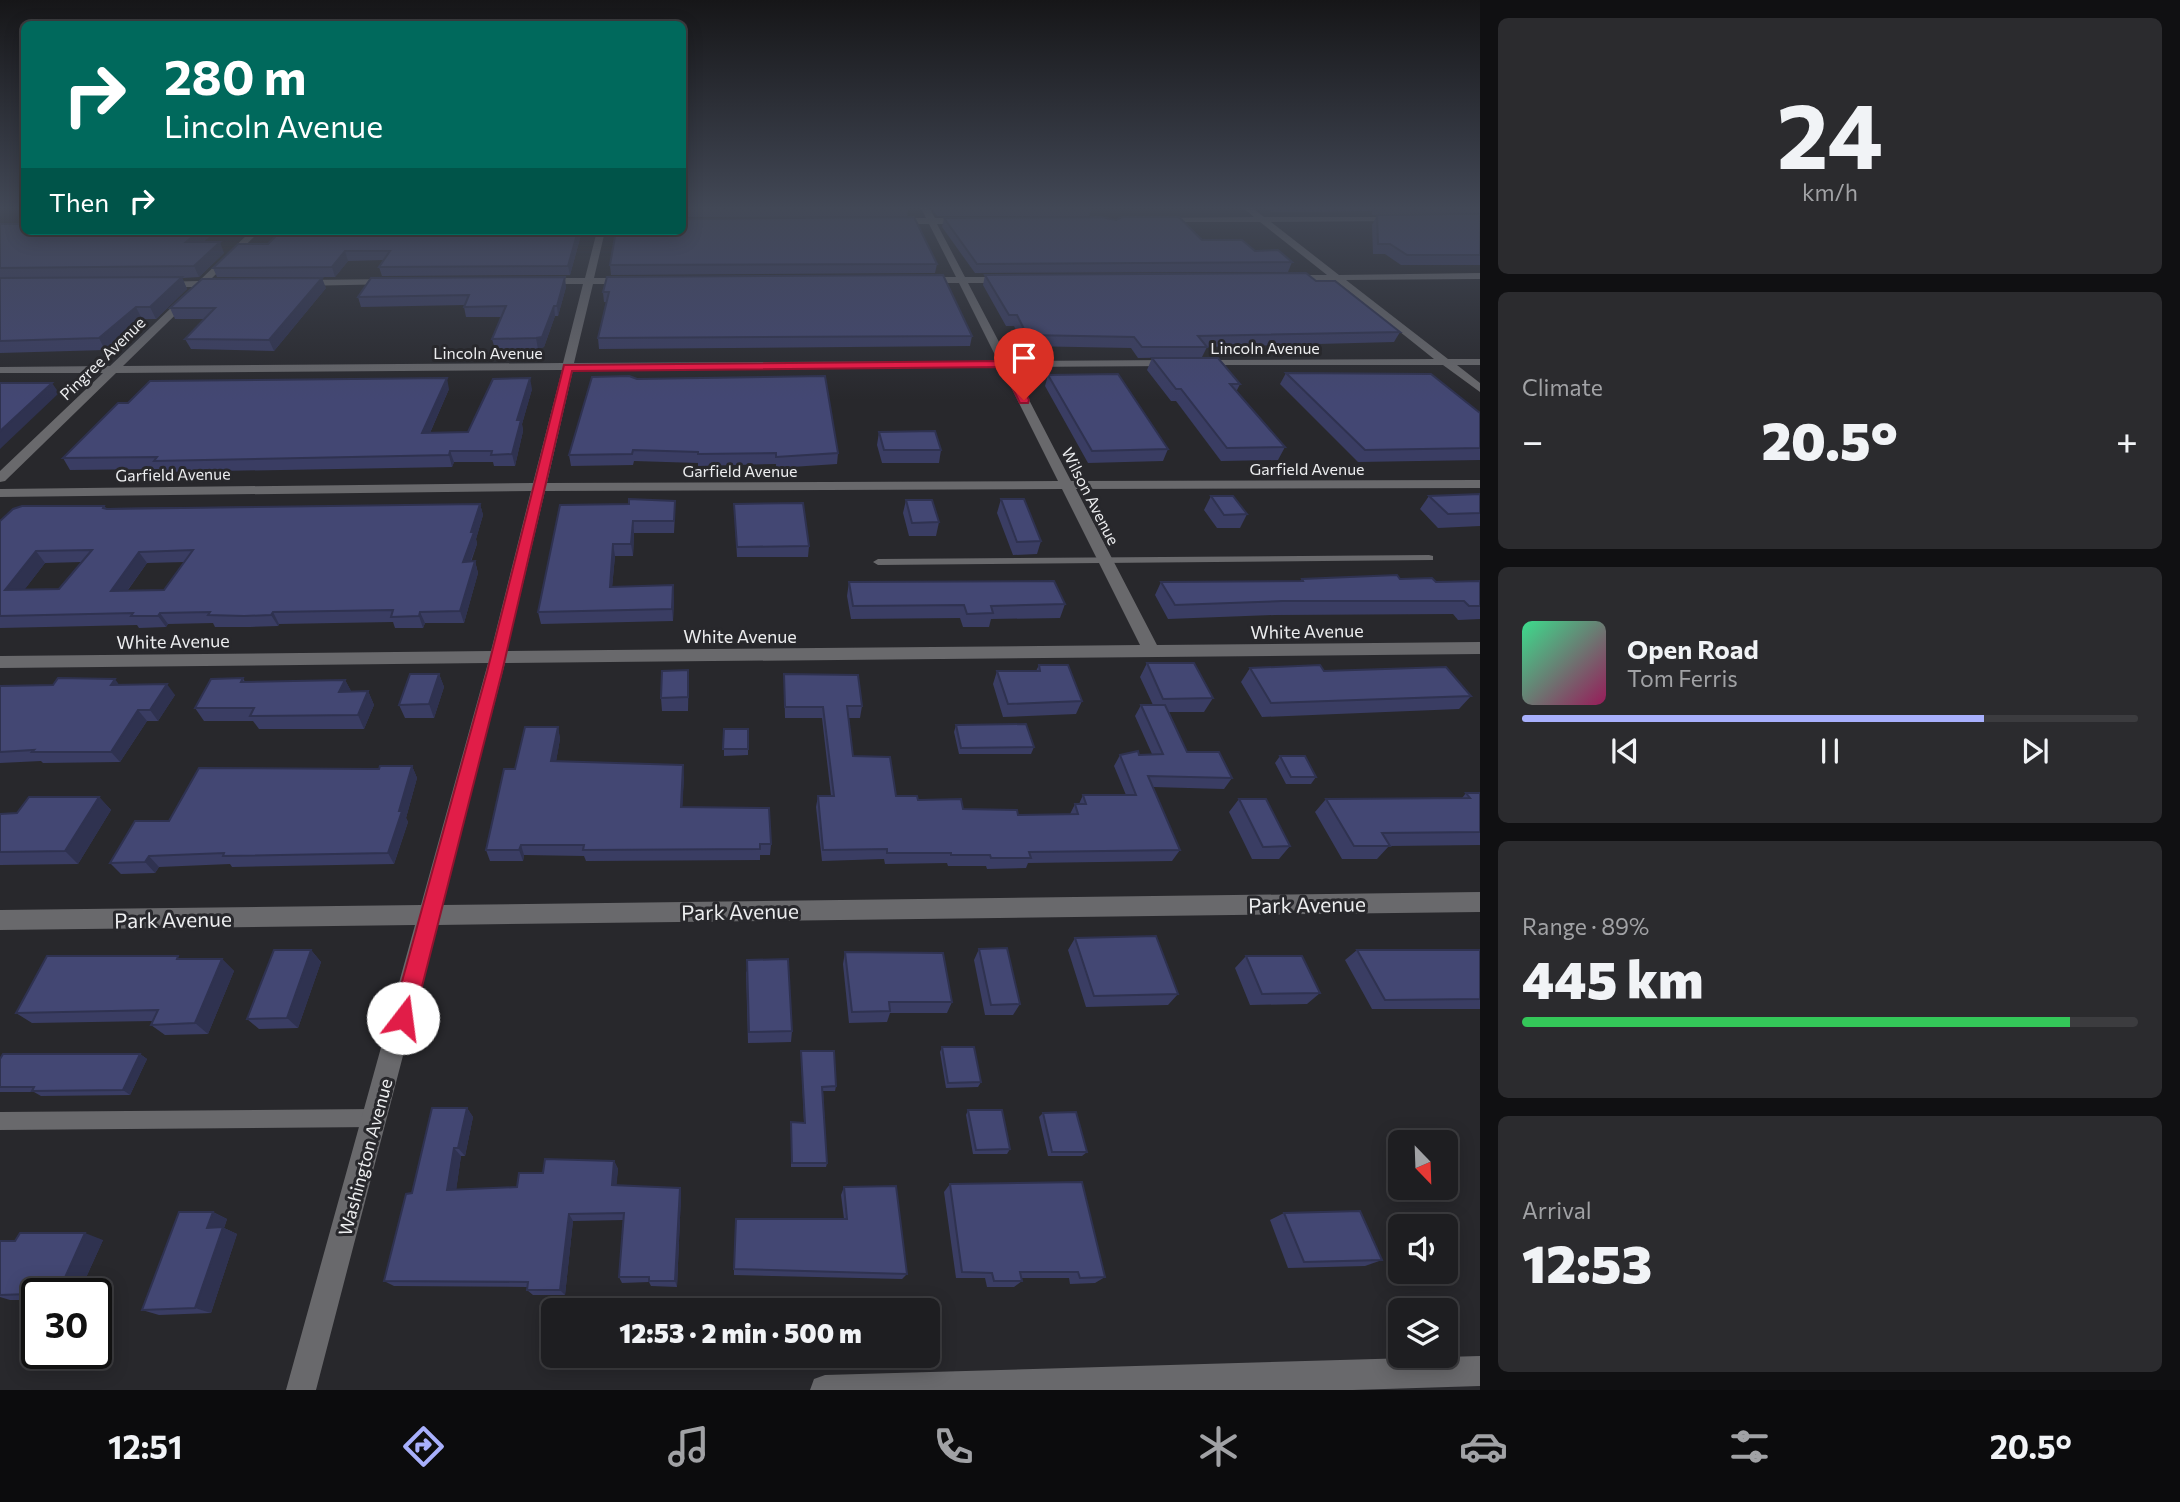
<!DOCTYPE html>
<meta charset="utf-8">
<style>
:root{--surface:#1e1e21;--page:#2b2b2e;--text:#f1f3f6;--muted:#a1a2a5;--line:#3c3c3f;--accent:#a8b0fc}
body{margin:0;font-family:Commissioner,sans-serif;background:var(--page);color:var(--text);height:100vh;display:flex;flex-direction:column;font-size:26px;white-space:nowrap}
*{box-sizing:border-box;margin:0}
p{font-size:23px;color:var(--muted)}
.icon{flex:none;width:38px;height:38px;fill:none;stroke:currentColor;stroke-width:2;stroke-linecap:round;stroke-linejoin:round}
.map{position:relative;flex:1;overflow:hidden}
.details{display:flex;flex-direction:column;gap:18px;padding:18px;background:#101012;width:700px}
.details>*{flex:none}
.guide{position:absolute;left:21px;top:21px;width:665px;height:214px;border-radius:10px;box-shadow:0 4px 18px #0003,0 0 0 2px var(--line);background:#00695c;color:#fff;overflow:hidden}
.needle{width:46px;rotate:157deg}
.fabs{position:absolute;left:1388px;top:1130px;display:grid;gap:14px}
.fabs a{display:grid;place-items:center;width:70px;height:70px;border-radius:10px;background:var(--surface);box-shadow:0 4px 18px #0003,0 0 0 2px var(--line);font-size:35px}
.speed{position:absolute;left:21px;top:1278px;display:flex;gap:14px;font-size:35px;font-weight:700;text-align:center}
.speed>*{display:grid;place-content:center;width:91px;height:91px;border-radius:50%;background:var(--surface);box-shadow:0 4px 18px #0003,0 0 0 2px var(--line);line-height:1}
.speed .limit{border:4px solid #111;border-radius:10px;background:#fff;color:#111}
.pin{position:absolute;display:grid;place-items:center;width:60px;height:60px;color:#fff;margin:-72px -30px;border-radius:50% 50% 50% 0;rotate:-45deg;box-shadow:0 0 7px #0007}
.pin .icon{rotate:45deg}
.me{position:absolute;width:77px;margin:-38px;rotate:15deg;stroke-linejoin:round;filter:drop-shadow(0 0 5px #0008)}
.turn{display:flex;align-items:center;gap:24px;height:147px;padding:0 28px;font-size:32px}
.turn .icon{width:91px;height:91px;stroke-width:2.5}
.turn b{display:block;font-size:49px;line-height:60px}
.then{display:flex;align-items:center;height:66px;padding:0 28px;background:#0003;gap:14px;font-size:26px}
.big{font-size:52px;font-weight:800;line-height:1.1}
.details .card{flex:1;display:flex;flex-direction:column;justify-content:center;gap:10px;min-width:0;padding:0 24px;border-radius:10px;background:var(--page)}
.details .dial{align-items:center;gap:0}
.dial b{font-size:91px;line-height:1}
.song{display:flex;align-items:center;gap:21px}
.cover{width:84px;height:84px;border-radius:10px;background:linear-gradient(135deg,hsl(150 70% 55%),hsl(330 70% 35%))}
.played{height:7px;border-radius:4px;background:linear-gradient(90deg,var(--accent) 75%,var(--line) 75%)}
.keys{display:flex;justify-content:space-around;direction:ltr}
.heat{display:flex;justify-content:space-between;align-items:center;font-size:38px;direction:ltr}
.charge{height:10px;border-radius:5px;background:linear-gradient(90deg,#34c759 89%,var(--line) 0)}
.trip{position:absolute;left:541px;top:1298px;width:399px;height:70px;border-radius:10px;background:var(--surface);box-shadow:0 4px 18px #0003,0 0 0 2px var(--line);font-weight:800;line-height:70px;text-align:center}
.tabs{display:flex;height:112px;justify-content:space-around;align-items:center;background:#0c0c0d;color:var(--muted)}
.tabs .icon{width:49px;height:49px}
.tabs .on{color:var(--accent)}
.tabs b{font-size:32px;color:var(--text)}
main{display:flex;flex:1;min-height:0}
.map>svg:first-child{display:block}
</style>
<main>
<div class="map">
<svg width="1480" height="1390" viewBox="0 0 1480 1390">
<rect width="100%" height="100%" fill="#28282c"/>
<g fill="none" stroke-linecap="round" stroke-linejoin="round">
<!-- lane -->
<path fill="#69696c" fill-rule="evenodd" d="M1429,555L1433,556V560L878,565L873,562L878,559Z
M376,1109L382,1112L385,1118L382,1124L376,1127L0,1130V1112Z"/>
<!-- street -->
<path fill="#69696c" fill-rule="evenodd" d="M920,206H928L935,218H966L970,221L966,224H937L965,277H1008L1013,280L1008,283H968L1009,361L1172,360L1178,363L1172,366L1012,367L1071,481L1480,480V488L1076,489L1157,645L1480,642V654L505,663L442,905L1480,892V912L437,925L316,1390H286L415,925L0,930V910L421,905L488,663L0,668V656L491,651L531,491L0,497V489L533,483L562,370L116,373L5,481L0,482V471L103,373H0V367L110,366L193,287H161L156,284L158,282L199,281L251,231H260L209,281L220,282V286L204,287L123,366L563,363L583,284H542L537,281L542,278H585L597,231H605L594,278H630L635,281L630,284H593L574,363L998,361L959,283H920L915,280L920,277H956L929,224H892L888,221L892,218H926ZM1001,367L1058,481L547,483L573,370ZM1062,489L1140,645L507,651L545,491Z
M1241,206H1250L1264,217H1399L1396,221L1271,222L1339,275L1480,273V279L1346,280L1448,359H1480V365H1457L1480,383V392L1443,365H1196L1194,363L1200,360L1434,359L1335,280H1288L1286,278L1291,275H1327L1260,222H1158L1154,220L1158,218L1254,217Z
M392,279L395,280V284L301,286L296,283L301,280Z
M1480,1356V1386L1353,1390H810L814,1379L825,1375Z"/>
</g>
<!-- wall -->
<path fill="#3a3d63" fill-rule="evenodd" d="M682,206L909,207L907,216L682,217Z
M929,206H1091L1092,207L1089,216H937Z
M1263,206H1480V265H1401L1385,254H1373L1372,225L1377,215H1385H1372V211L1272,212Z
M944,218L1202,240L1255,251L1292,262L1288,272L975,273L942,227Z
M0,224L24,231H216L203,242L224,253L199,277L182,278L187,289L156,319H142L105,350L0,353Z
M285,231H582L570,275L382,276L379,267L384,260L348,261L335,277H217L213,268L268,244L282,235Z
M937,264L935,273L611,275L610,265Z
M985,275L1316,281L1400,332L1394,342L1207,347L1202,357L1138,358L1131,348L1024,346L1014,326H1006L983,285Z
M607,277L972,336L970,346L599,349L598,338L607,302H604L603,292Z
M566,287L558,316H555L544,347L538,349H495L492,339L502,317H466L464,307L465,305L361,307L358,297Z
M326,288L274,351L191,349L185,339L205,319H175L170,308Z
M1152,358L1240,384L1236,392L1285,447L1278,460L1221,461L1176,401H1171L1147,370Z
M1286,373L1480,413V460L1358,462L1280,384Z
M1048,375L1168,449L1163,461L1088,463L1045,386Z
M637,379L838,453L837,464L776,468V464L698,466V463L634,461L633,465L571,466L569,455Z
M449,389L430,433L468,432L532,389L522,424L523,431L515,466H494L493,462H454L452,467L161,472L159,469L70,470L63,458Z
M879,432L941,450L939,463H882L877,445Z
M1480,494V526L1438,528L1420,509L1429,496Z
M1211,496L1247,514L1240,528H1217L1204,510Z
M1001,499L1041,541L1037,554L1013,555L997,513Z
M906,500L939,522L936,536H909L903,513Z
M480,504L483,515L476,539L477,544L471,562L475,561L478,573L464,623H425L423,628H395L393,622L279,624L278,626L250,627H215L213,623L168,624L166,627L139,628L137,625L0,628V521L104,506L106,508ZM82,562L59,589L24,590L45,563ZM185,562L164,590H128L147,563Z
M734,504L809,546L808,557H737Z
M560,505L675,513L674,533H634L633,556H615L612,587L674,597L673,621L541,624L538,612Z
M1302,579H1400L1436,582L1480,581V619L1458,620L1453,614L1275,615L1168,619L1155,595L1161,582L1300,581Z
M849,582L1065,604L1060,618L991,619L989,627H963L960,618L851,619L847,596Z
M1147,663L1213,698L1204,712H1169L1187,752L1232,778L1224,789L1153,787L1180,850L1172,861L1028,863L1026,868L987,869L986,866H948L947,863L885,864L884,859L822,861L816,807L818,796H831L822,718H785L784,674L862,706L860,718H849L853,756L896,796L963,809L1018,815L1070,814L1075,804H1079L1083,795H1126L1114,766L1120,755L1152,754L1135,716L1141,705H1153L1140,677Z
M1039,665L1082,701L1076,714L1003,717L993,684L997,671H1036Z
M1250,668L1324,671L1471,696L1459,709L1262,717L1241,682Z
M688,670V711H662L661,698Z
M439,674L444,687L434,718H405L399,705Z
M243,678L245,682L345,680L351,691H368L374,705L364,729H259L253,721H204L195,708Z
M119,685L175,695L158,721H147L120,762L43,763L41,761L0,763V686Z
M956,725L1034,747L1031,754H959L954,732Z
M558,727L560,739L556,761L684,776L682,807L771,844L770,855H760V860L586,861L584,856L524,855L523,861H490L486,850L515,769Z
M724,729H748V755L724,756Z
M1280,756L1316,777L1311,784H1286L1275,763Z
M412,766L417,778L406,818L408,822L394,864L232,867L230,864L159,867L155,873L121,874L110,863L169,821L379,769Z
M1466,793H1480V845L1389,846L1377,859H1342L1315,812L1326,799L1462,798Z
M99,797L111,810L78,864L0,865V814L17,813Z
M1239,799L1290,846L1279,859H1252L1229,812Z
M1075,938L1178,994L1168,1005L1086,1007L1068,950Z
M979,949L1020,1004L1013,1015H985L974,960Z
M311,950L321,962L298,1028L259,1029L247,1019Z
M1357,950H1480V1009H1372L1345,960Z
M845,952L952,1002L947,1013H890L887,1022L849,1023L843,964Z
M1246,956L1320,993L1307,1004L1250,1005L1235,968Z
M182,959H222L234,971L208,1034L165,1035L151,1025L153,1021L32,1023L16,1013Z
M746,971L792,1031L791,1042L748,1043Z
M942,1047L981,1082L978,1087L946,1088L940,1052Z
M801,1051L836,1086L835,1091H823L827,1163L826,1167H791V1122L804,1123L801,1056Z
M140,1054L147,1059L130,1095L41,1096L34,1092H0V1059Z
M467,1108L473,1117L465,1156H461L456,1190L517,1187L543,1173L614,1161L618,1169L616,1185L680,1188L681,1195L677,1287L651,1286L649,1282L622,1283L619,1277L623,1220L573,1221L565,1295H533L527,1290V1287L394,1286L384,1281L412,1193Z
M968,1110L1010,1149L1007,1154H973L966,1115Z
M1043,1113L1087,1152L1082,1156H1048L1039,1117Z
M950,1184L1105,1277L1095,1283L1070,1284L1069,1278H1021L1022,1281L1014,1287H987L985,1278H956L944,1192Z
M844,1187L907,1274L902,1279L734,1275V1269L844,1219L841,1195Z
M213,1212L227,1219L224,1228L237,1234L211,1313L159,1315L142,1310Z
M1284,1213L1382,1260L1365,1266L1288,1268L1270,1220Z
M103,1240L79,1293H37V1300H10L0,1297V1241Z"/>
<!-- shaded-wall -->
<path fill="#2f3250" d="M199,231H216L191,252L186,242Z
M578,231H582L570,275L568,266Z
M220,242L224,253L199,277L194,266Z
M345,251L348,261L335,277L332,267Z
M182,277L187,289L156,319L150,307Z
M565,277L566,287L558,316L557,306Z
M322,278L326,288L274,351L269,340Z
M554,306L555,316L544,347L538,349L536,338Z
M136,307L142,319L105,350L99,338Z
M447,378L449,389L425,444L422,433Z
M530,378L532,389L522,424L523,431L515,466L512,454L517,420Z
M52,383L59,393L0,449V431Z
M450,451L454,462L452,467L449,455Z
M480,504L483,515L476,539L477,544L466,573L463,562Z
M633,521L634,533L633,556L631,544Z
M613,544L615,556L611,599L610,587Z
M36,551L45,563L15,602L5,590Z
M139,552L147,563L119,602L111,591Z
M475,561L478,573L464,623L460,611Z
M673,585L674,597L673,621L672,609Z
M273,612L279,624L278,626L271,615Z
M420,612L425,623L423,628L419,616Z
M160,613L168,624L166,627L158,616Z
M688,670L689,684L688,711Z
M439,674L444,687L434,718L429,704Z
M115,679L123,690L111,685Z
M345,680L352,693L339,692Z
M167,684L175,695L158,721L150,710Z
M368,691L374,705L364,729L358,715Z
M138,710L147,721L120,762L111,752Z
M558,727L560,739L554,773L551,761Z
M683,765L684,776L682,818L681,807Z
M412,766L417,778L406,818L408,822L394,864L388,853Z
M99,797L111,810L78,864L65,851Z
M521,845L524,855L523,861L519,850Z
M149,856L159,867L155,873L145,862Z
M311,950L321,962L298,1028L287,1018Z
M222,959L234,971L208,1034L195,1023Z
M140,1054L147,1059L130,1095L123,1090Z
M467,1108L473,1117L465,1156L458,1148Z
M454,1148L461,1156L455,1198L447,1190Z
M614,1161L618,1169L616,1193L612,1185Z
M680,1188L681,1195L677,1287L675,1281Z
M213,1212L227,1219L224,1228L237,1234L211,1313L195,1308L207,1228Z
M569,1214L573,1221L565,1295L560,1290Z
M85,1233L103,1240L79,1293H58Z"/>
<!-- building -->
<path fill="#434773" stroke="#2f3250" stroke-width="2" fill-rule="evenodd" d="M682,206H908L909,207L682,208Z
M937,206H1091L1092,207H938Z
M1480,214V255H1407L1390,244H1378L1377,215Z
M914,217L937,264L610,265L616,231H682V219Z
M1101,217L1116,220L1122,217H1179L1202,240H1242L1255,251L1278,250L1292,262L977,264L944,218Z
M0,224H24V231H199L186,242H220L194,266L0,268Z
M285,231H578L568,266L379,267L390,251H345L332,267L213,268L238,244H268L277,235H282Z
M1306,273L1316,281H1335L1400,332L1198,336L1207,347H1142L1134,337L1027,335L1017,315H1009L985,275Z
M943,275L972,336L598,338L609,292H603L607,277Z
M182,277L150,307H136L99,338L0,341V278Z
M565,277L557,306H554L542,337L536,338L492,339L506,306L464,307L469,295L358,297L371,278Z
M322,278L269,340L185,339L215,308H170L202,279Z
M1152,358H1218L1240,384H1230L1285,447L1227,448L1181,389H1176Z
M1286,373L1431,374L1480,413V448L1365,450Z
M1118,374L1168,449L1092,451L1048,375Z
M629,376L637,379L825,376L838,453L776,457V453L698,454V452L633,450L632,454L569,455L592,377Z
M447,378L422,433L468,432L493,379L530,378L517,420H521L512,454L491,455L492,451H450L449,455L154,461L157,457L63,458L118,403H128L150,381Z
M0,383H52L0,431Z
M935,431L941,450H884L879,432Z
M1480,494V513L1448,514L1429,496Z
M1211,496H1233L1247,514L1224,515Z
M629,499L675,501L674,521H633L631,544H613L610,587L673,585L672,609L538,612L560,505L629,504Z
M1001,499H1024L1041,541L1017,542Z
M906,500H932L939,522L912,523Z
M803,503L809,546L737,547L734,504Z
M480,504L471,532H474L463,562L475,561L460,611L420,612L419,616L391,617L393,610L273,612L271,615L244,616L208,615L210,612L160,613L158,616H131L133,613L0,616V521L13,509L22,506H104L103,508L107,509ZM92,550L59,589L5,590L36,551ZM193,550L164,590L111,591L139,552Z
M1397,575L1400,579L1432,578L1436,582L1480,581V606H1469L1464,601H1283L1175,605L1161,582L1303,581L1302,579Z
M1054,581L1065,604L991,606L993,613L967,614L964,605L853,606L849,582Z
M1147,663H1194L1213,698L1163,699Z
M1039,665H1068L1082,701L1008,704L997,671H1040Z
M1320,665L1324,671L1446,667L1471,696L1271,703L1250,668Z
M688,670V697L661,698L662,671Z
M410,674H439L429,704L399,705Z
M784,674L858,675L862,706H847L853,756L890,757L896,796H917L918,800L961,799L963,809L1017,810L1018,815L1078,814L1075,804H1086L1083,795H1136L1120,755L1138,751L1139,755L1163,754L1141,705H1165L1187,752H1219L1232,778L1148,776L1180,850L1029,852L1031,858H991L990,855H951V853H887V849L823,850L818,796H834L823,707H785Z
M58,678L115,679L111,685L167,684L150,710H138L111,752H32L34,750L0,752V686L53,685Z
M243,678L241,682L345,680L339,692L368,691L358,715L250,716L254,708H195L211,679Z
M1026,724L1034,747L961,748L956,725Z
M525,727H558L551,761L683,765L681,807L769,808L771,844H760V849L583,850L584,845H521L519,850H486L504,769H515Z
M724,729H748V749H723Z
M1280,756H1305L1316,777H1291Z
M380,766H412L399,811H402L388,853L223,856L224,853L149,856L145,862L110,863L135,821H169L199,768L379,769Z
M1466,793H1480V832L1382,833L1390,846H1354L1326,799L1470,798Z
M29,797H99L65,851L0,852V814L17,813Z
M1239,799H1266L1290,846L1263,847Z
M1156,936L1178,994L1094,996L1075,938Z
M1007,948L1020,1004L991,1005L979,949Z
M274,950H311L287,1018L247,1019Z
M1357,950H1480V999L1385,1000Z
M845,952L943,953L952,1002H889L890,1011L852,1012Z
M47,956H178L177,959H222L195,1023L151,1025L158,1010L16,1013Z
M1246,956H1302L1320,993L1262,994Z
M788,959L792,1031L749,1032L747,960Z
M942,1047H974L981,1082L948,1083Z
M801,1051H834L836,1086L822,1087L827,1163H792L791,1122L805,1123Z
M3,1054H140L123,1090L32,1091L34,1087H0V1059Z
M432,1108H467L458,1148H454L447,1190L517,1187L519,1173H543L545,1159L614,1161L612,1185L680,1188L675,1281H649V1277H619L624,1213L569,1214L560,1290H527L528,1282L384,1281L406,1194L412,1193Z
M968,1110H1002L1010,1149L976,1150Z
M1076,1112L1087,1152H1052L1043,1113Z
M1082,1182L1105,1277L1080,1278L1078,1272H1020L1022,1281H994L992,1273L962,1272L950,1184Z
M896,1186L907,1274L734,1269L736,1219H847L844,1187Z
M1360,1211L1382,1260L1304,1262L1284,1213Z
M179,1212H213L207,1228L223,1227L195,1308L142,1310Z
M20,1233H85L58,1293L0,1295V1241H15Z"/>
<!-- sky -->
<linearGradient id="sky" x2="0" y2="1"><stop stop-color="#161618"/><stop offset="0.52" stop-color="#424856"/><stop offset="1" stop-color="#424856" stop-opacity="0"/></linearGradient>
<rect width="1480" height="400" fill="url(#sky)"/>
<!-- route -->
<path fill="#e11d48" stroke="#92132f" stroke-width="2" d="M1005,361L1010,364L1029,400L1028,403H1020L1002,367L572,371L502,672L414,1018L411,1025L403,1029L395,1025L392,1018L487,672L564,365Z"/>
<g text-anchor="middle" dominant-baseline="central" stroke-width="6" stroke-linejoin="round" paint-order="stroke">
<!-- far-street labels -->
<g font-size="16" fill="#ecedef" stroke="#28282c">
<text x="1265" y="347">Lincoln Avenue</text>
<text x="488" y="352">Lincoln Avenue</text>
<text transform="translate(102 358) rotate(-44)">Pingree Avenue</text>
<text x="1307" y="468">Garfield Avenue</text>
<text x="740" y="470">Garfield Avenue</text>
<text transform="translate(173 474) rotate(-1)">Garfield Avenue</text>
<text transform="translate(1091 496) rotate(63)">Wilson Avenue</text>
</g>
<!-- street labels -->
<g font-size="18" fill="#ecedef" stroke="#28282c">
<text transform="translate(1307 631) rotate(-1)">White Avenue</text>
<text x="740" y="636">White Avenue</text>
<text transform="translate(173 641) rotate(-1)">White Avenue</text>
<text transform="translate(365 1157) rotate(-75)">Washington Avenue</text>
</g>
<!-- near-street labels -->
<g font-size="21" fill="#ecedef" stroke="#28282c">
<text transform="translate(1307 904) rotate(-1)">Park Avenue</text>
<text transform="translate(740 911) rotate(-1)">Park Avenue</text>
<text transform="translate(173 919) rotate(-1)">Park Avenue</text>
</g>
</g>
</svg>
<div class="fabs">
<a><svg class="needle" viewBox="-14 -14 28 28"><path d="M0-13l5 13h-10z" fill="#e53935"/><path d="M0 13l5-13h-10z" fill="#a1a2a5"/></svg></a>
<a><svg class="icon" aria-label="sound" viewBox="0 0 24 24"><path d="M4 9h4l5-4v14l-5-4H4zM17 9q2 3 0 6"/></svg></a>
<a><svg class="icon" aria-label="layers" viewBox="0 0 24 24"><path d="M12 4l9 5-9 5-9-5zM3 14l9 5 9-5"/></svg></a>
</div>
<div class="speed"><div class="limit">30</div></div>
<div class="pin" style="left:1024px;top:400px;background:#d93025"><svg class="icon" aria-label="arrive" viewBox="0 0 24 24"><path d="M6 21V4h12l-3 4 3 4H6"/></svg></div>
<svg class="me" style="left:403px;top:1018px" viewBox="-20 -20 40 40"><circle r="19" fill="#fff"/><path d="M0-13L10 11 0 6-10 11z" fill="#e11d48"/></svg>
<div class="trip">12:53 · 2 min · 500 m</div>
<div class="guide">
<div class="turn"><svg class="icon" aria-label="right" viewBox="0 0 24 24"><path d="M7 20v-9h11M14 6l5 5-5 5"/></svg><div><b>280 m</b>Lincoln Avenue</div></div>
<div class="then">Then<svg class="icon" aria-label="right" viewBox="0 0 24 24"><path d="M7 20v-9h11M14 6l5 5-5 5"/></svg></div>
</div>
</div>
<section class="details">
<div class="card dial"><b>24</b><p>km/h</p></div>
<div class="card"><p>Climate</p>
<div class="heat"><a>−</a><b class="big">20.5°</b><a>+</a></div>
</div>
<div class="card">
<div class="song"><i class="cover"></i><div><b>Open Road</b><p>Tom Ferris</p></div></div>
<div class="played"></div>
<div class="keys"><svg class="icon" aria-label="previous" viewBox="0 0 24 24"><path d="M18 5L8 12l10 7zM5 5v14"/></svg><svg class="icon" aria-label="pause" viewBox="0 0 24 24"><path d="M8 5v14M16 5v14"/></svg><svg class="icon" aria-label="next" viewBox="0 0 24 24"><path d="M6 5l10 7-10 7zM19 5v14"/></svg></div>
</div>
<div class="card"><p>Range · 89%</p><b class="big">445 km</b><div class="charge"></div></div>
<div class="card"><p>Arrival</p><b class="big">12:53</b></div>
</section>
</main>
<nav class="tabs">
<b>12:51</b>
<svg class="icon on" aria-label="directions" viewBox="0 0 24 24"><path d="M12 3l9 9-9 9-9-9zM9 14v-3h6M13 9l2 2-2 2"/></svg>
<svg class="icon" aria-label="music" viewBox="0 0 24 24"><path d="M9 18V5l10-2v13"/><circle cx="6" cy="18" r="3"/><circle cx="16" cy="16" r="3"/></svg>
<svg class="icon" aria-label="phone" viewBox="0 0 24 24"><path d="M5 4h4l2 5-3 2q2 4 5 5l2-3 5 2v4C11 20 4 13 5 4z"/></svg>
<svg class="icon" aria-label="climate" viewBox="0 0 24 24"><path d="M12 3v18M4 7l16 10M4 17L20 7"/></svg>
<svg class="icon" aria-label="car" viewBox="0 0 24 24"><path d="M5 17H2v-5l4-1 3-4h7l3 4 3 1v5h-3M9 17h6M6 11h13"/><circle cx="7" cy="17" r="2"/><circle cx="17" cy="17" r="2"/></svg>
<svg class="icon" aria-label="filters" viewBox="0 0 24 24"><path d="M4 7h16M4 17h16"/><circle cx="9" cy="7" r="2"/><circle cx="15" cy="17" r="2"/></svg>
<b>20.5°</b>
</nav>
